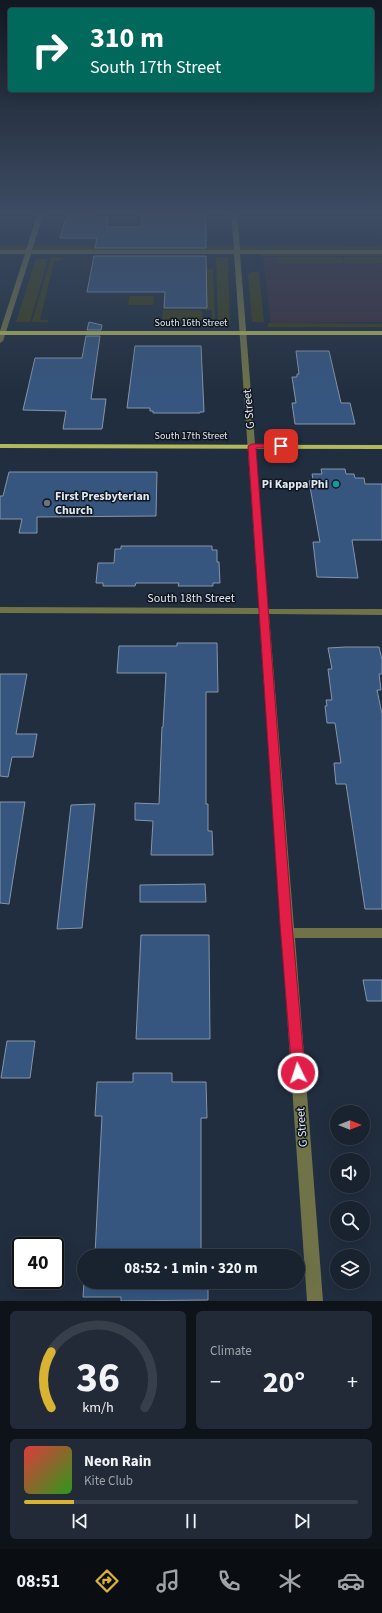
<!DOCTYPE html>
<meta charset="utf-8">
<style>
:root{--surface:#19222f;--page:#222a37;--text:#f1f3f6;--muted:#9fa4aa;--line:#373f4b;--accent:#dbb333}
body{margin:0;font-family:"Source Sans 3",sans-serif;background:var(--page);color:var(--text);height:100vh;display:flex;flex-direction:column;font-size:15px;white-space:nowrap}
*{box-sizing:border-box;margin:0}
p{font-size:13px;color:var(--muted)}
.icon{flex:none;width:22px;height:22px;fill:none;stroke:currentColor;stroke-width:2;stroke-linecap:round;stroke-linejoin:round}
.map{position:relative;height:1301px;overflow:hidden}
.sheet{display:flex;flex-direction:column;gap:10px;padding:10px;background:#0e131a;flex:1}
.sheet>*{flex:none}
.banner{position:absolute;left:8px;top:8px;width:366px;height:84px;border-radius:4px;box-shadow:0 4px 16px #0002,0 0 0 1px var(--line);background:#00695c;color:#fff;overflow:hidden}
.needle{width:26px;rotate:90deg}
.controls{position:absolute;left:330px;top:1105px;display:grid;gap:8px}
.controls a{display:grid;place-items:center;width:40px;height:40px;border-radius:50%;background:var(--surface);box-shadow:0 4px 16px #0002,0 0 0 1px var(--line);font-size:20px}
.speed{position:absolute;left:12px;top:1237px;display:flex;gap:8px;font-size:20px;font-weight:700;text-align:center}
.speed>*{display:grid;place-content:center;width:52px;height:52px;border-radius:50%;background:var(--surface);box-shadow:0 4px 16px #0002,0 0 0 1px var(--line);line-height:1}
.speed .limit{border:2px solid #111;border-radius:6px;background:#fff;color:#111}
.pin{position:absolute;display:grid;place-items:center;width:34px;height:34px;color:#fff;margin:-17px;border-radius:8px;box-shadow:0 2px 6px #0006}
.me{position:absolute;width:44px;margin:-22px;rotate:356deg;stroke-linejoin:round;filter:drop-shadow(0 0 3px #0008)}
.turn{display:flex;align-items:center;gap:14px;height:84px;padding:0 16px;font-size:18px}
.turn .icon{width:52px;height:52px;stroke-width:2.5}
.turn b{display:block;font-size:28px;line-height:34px}
.big{font-size:30px;font-weight:700;line-height:1.1}
.sheet .card{flex:1;display:flex;flex-direction:column;justify-content:center;gap:6px;min-width:0;padding:0 14px;border-radius:6px;background:var(--page)}
.sheet .dial{align-items:center;gap:0}
.dial svg{height:104px;overflow:visible;fill:none;stroke:var(--line);stroke-width:7;stroke-linecap:round;text-anchor:middle}
.dial text{fill:var(--text);stroke:none}
.song{display:flex;align-items:center;gap:12px}
.cover{width:48px;height:48px;border-radius:6px;background:linear-gradient(135deg,hsl(0 70% 55%),hsl(110 70% 35%))}
.played{height:4px;border-radius:2px;background:linear-gradient(90deg,var(--accent) 15%,var(--line) 15%)}
.keys{display:flex;justify-content:space-around;direction:ltr}
.heat{display:flex;justify-content:space-between;align-items:center;font-size:22px;direction:ltr}
.sheet .tiles{flex:1;display:grid;gap:10px;grid-template-columns:1fr 1fr}
.card:last-child{grid-column:span 2}
.trip{position:absolute;left:77px;top:1249px;width:228px;height:40px;border-radius:20px;background:var(--surface);box-shadow:0 4px 16px #0002,0 0 0 1px var(--line);font-weight:700;line-height:40px;text-align:center}
.tabs{display:flex;height:64px;justify-content:space-around;align-items:center;background:#0a0e13;color:var(--muted)}
.tabs .icon{width:28px;height:28px}
.tabs .active{color:var(--accent)}
.tabs b{font-size:18px;color:var(--text)}
.map>svg:first-child{display:block}
</style>
<div class="map">
<svg width="382" height="1301" viewBox="0 0 382 1301">
<rect width="100%" height="100%" fill="#212e3f"/>
<!-- commercial -->
<path fill="#3b303f" d="M263,257L382,258V322L271,323Z"/>
<!-- green -->
<path fill="#3c401c" d="M0,245L382,246V252H0Z
M260,254H382V256H260Z
M51,257H63L64,259L54,262L40,319L42,320H48V322H32Z
M216,257H228L230,322H218Z
M278,257H342L343,263H279Z
M344,257H382V263H346Z
M36,259H48L30,322H16Z
M206,269H213L215,322H207L206,321H212V310H206L204,308H207Z
M259,271V272L264,322H252L248,274L252,272Z
M129,296H154L153,305H128Z
M163,310H200L202,311V320L162,321Z
M268,323L382,324V327H268Z"/>
<!-- building -->
<path fill="#36567f" stroke="#8695a9" d="M68,212H95L94,217H108L107,227H141L143,212H206V248H95L97,238H60Z
M94,256H206L207,308H164L165,292H87Z
M89,322L102,325L101,330H87Z
M86,336H100L91,399H106L102,429H63L66,411L23,410L35,358H82Z
M135,346H201L204,412H200V413H153V411H150V408H127Z
M296,351H329L341,403H350L355,424H295L292,403H296L292,377H297V374H299Z
M321,469H345L346,474H354L355,478H364L365,484H382V540H352L358,578L317,577L313,542H320L309,481L313,479L312,474H322Z
M9,472H157L156,516L37,517V533H19L22,519H0V496H3Z
M121,546H212V550H217V562H219L220,583H213V586H178L179,583H136L135,586H103V583H96L98,563H114L115,549H121Z
M177,643H217L218,692H206V804H208V831H212L213,855H151L153,821L135,820V803L159,804L162,727H163L166,673H117L119,646H177Z
M346,647H379L382,660V674H379L381,690H377L382,714V909H365L346,784H336L334,763H341L335,723H327L325,706H327L326,700H332L328,669H332L328,648Z
M0,674H27L16,734H37L33,757H12L8,777L0,776Z
M0,802H25L9,904L0,903Z
M95,804L82,928L57,929L71,805Z
M205,884L206,902H140V885Z
M141,935H209L210,1039H136Z
M363,980H382V1001H367Z
M7,1041H35L30,1078H1Z
M133,1073H172V1082H206L207,1118H201V1253H208V1256H86V1254H95L102,1116H95L97,1082H133Z
M84,1282H208V1300L121,1301V1297H83Z"/>
<g fill="none" stroke-linecap="round" stroke-linejoin="round">
<!-- minor -->
<path fill="#707348" fill-rule="evenodd" d="M38,212H44L32,250H234L231,212H237L240,250H382V254H240L268,609H382V615L269,614L294,928H382V938H295L323,1301H307L259,614L0,613V607L259,608L234,254H31L3,341L0,343V331L25,254H0V250H26Z"/>
<!-- major -->
<path fill="#b3b85b" fill-rule="evenodd" d="M0,331H382V335H0Z
M0,444L382,445V449L0,448Z"/>
</g>
<!-- sky -->
<linearGradient id="sky" x2="0" y2="1"><stop stop-color="#121923"/><stop offset="0.54" stop-color="#3d4c63"/><stop offset="1" stop-color="#3d4c63" stop-opacity="0"/></linearGradient>
<rect width="382" height="394" fill="url(#sky)"/>
<!-- route -->
<path fill="#e11d48" stroke="#92132f" d="M281,444L284,446L283,448H256L292,924L305,1073L303,1077L298,1079L294,1077L292,1073L280,924L248,446L252,444Z"/>
<!-- markers -->
<circle fill="#0f9aa8" stroke="#10161d" stroke-width="1.5" cx="336" cy="484" r="4"/>
<circle fill="#6b7280" stroke="#10161d" stroke-width="1.5" cx="47" cy="503" r="4"/>
<g text-anchor="middle" dominant-baseline="central" stroke-width="3" stroke-linejoin="round" paint-order="stroke">
<!-- far-street labels -->
<g font-size="10" fill="#e1e9f4" stroke="#10161d">
<text x="191" y="323">South 16th Street</text>
<text x="191" y="436">South 17th Street</text>
</g>
<!-- street labels -->
<g font-size="12" fill="#e1e9f4" stroke="#10161d">
<text transform="translate(249 409) rotate(-95)">G Street</text>
<text x="191" y="598">South 18th Street</text>
<text transform="translate(302 1127) rotate(-94)">G Street</text>
</g>
<!-- poi labels -->
<g font-size="12" font-weight="bold" fill="#e1e9f4" stroke="#10161d" text-anchor="end">
<text x="328" y="484">Pi Kappa Phi</text>
<text x="55" y="496" text-anchor="start">First Presbyterian<tspan x="55" dy="14">Church</tspan></text>
</g>
</g>
</svg>
<div class="controls">
<a><svg class="needle" viewBox="-14 -14 28 28"><path d="M0-13l5 13h-10z" fill="#e53935"/><path d="M0 13l5-13h-10z" fill="#9fa4aa"/></svg></a>
<a><svg class="icon" aria-label="sound" viewBox="0 0 24 24"><path d="M4 9h4l5-4v14l-5-4H4zM17 9q2 3 0 6"/></svg></a>
<a><svg class="icon" aria-label="search" viewBox="0 0 24 24"><circle cx="10" cy="10" r="6"/><path d="M15 15l6 6"/></svg></a>
<a><svg class="icon" aria-label="layers" viewBox="0 0 24 24"><path d="M12 4l9 5-9 5-9-5zM3 14l9 5 9-5"/></svg></a>
</div>
<div class="speed"><div class="limit">40</div></div>
<div class="pin" style="left:281px;top:446px;background:#d93025"><svg class="icon" aria-label="arrive" viewBox="0 0 24 24"><path d="M6 21V4h12l-3 4 3 4H6"/></svg></div>
<svg class="me" style="left:298px;top:1073px" viewBox="-20 -20 40 40"><circle r="17" fill="#e11d48" stroke="#fff" stroke-width="3"/><path d="M0-11L8 9 0 5-8 9z" fill="#fff"/></svg>
<div class="trip">08:52 · 1 min · 320 m</div>
<div class="banner">
<div class="turn"><svg class="icon" aria-label="right" viewBox="0 0 24 24"><path d="M7 20v-9h11M14 6l5 5-5 5"/></svg><div><b>310 m</b>South 17th Street</div></div>
</div>
</div>
<section class="sheet">
<div class="tiles">
<div class="card dial"><svg viewBox="0 0 100 80">
<path d="M14 69A42 42 0 1 1 86 69"/>
<path d="M14 69A42 42 0 0 1 14 26" stroke="#dbb333"/>
<text x="50" y="56" font-size="32" font-weight="700">36</text>
<text x="50" y="72" font-size="11">km/h</text>
</svg></div>
<div class="card"><p>Climate</p>
<div class="heat"><a>−</a><b class="big">20°</b><a>+</a></div>
</div>
<div class="card">
<div class="song"><i class="cover"></i><div><b>Neon Rain</b><p>Kite Club</p></div></div>
<div class="played"></div>
<div class="keys"><svg class="icon" aria-label="previous" viewBox="0 0 24 24"><path d="M18 5L8 12l10 7zM5 5v14"/></svg><svg class="icon" aria-label="pause" viewBox="0 0 24 24"><path d="M8 5v14M16 5v14"/></svg><svg class="icon" aria-label="next" viewBox="0 0 24 24"><path d="M6 5l10 7-10 7zM19 5v14"/></svg></div>
</div>
</div>
</section>
<nav class="tabs">
<b>08:51</b>
<svg class="icon active" aria-label="directions" viewBox="0 0 24 24"><path d="M12 3l9 9-9 9-9-9zM9 14v-3h6M13 9l2 2-2 2"/></svg>
<svg class="icon" aria-label="music" viewBox="0 0 24 24"><path d="M9 18V5l10-2v13"/><circle cx="6" cy="18" r="3"/><circle cx="16" cy="16" r="3"/></svg>
<svg class="icon" aria-label="phone" viewBox="0 0 24 24"><path d="M5 4h4l2 5-3 2q2 4 5 5l2-3 5 2v4C11 20 4 13 5 4z"/></svg>
<svg class="icon" aria-label="climate" viewBox="0 0 24 24"><path d="M12 3v18M4 7l16 10M4 17L20 7"/></svg>
<svg class="icon" aria-label="car" viewBox="0 0 24 24"><path d="M5 17H2v-5l4-1 3-4h7l3 4 3 1v5h-3M9 17h6M6 11h13"/><circle cx="7" cy="17" r="2"/><circle cx="17" cy="17" r="2"/></svg>
</nav>
